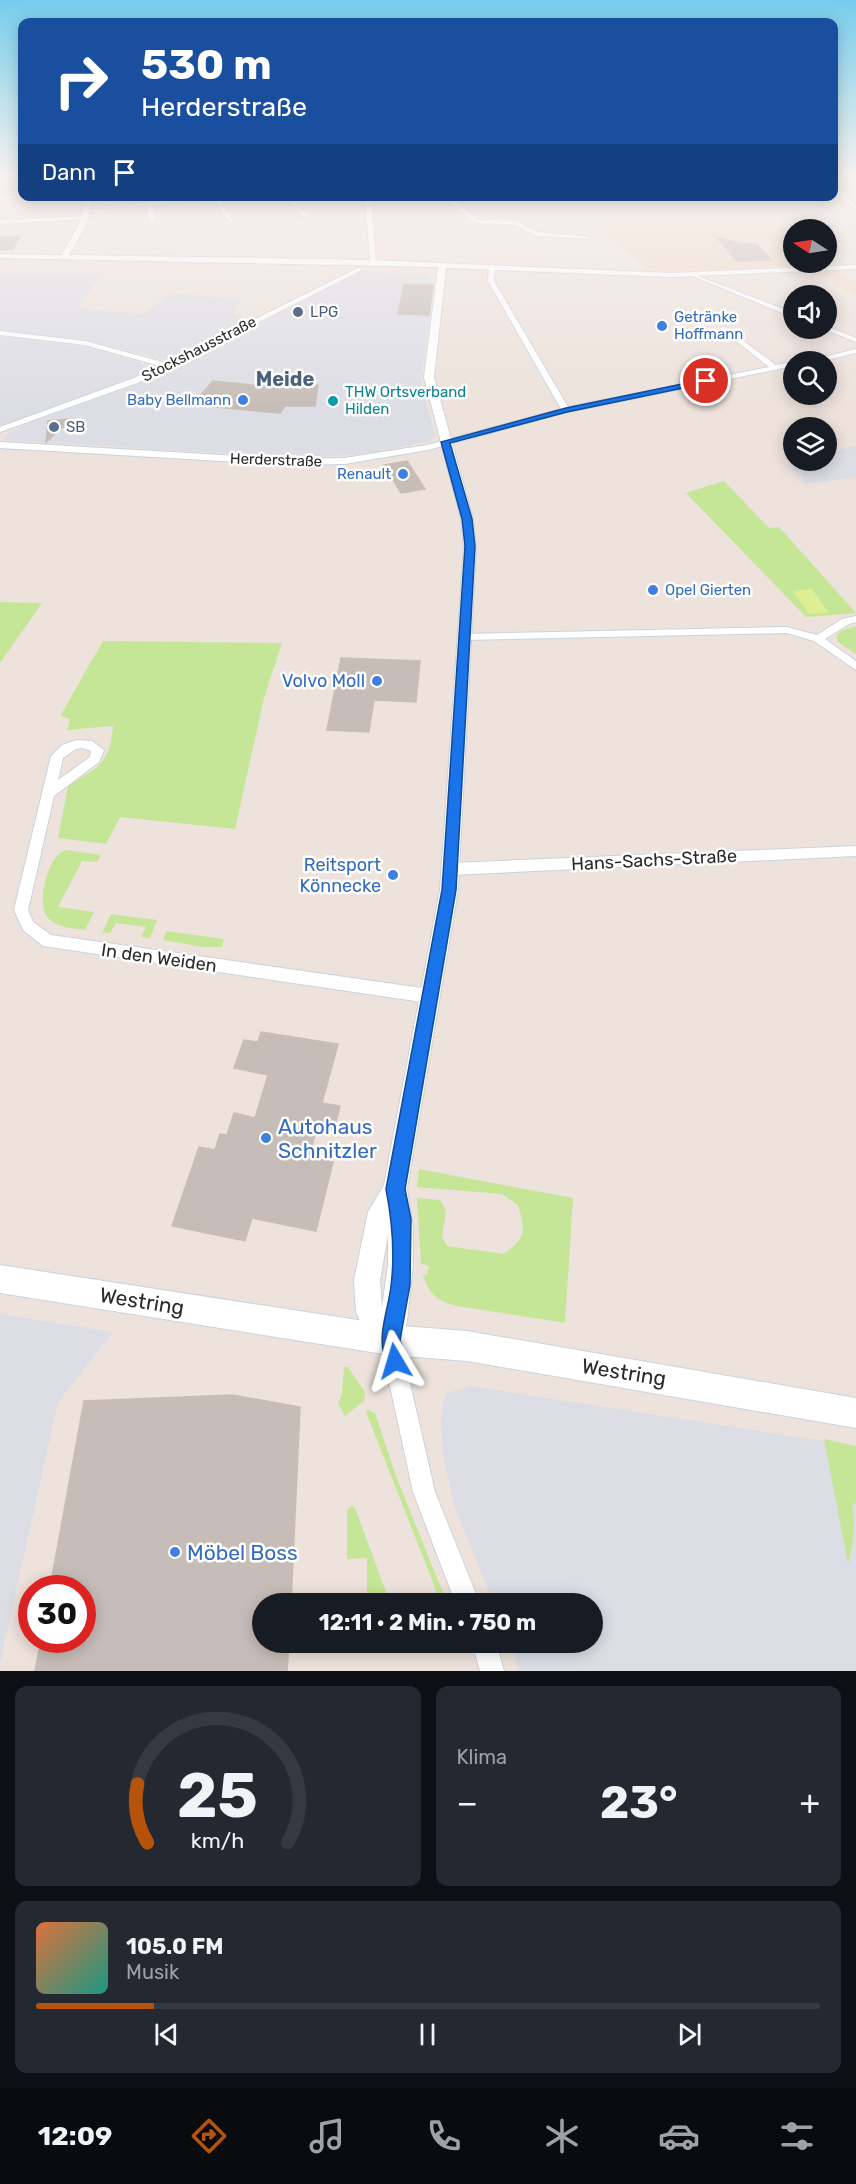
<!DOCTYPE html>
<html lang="de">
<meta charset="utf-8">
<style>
:root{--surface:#171b24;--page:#242831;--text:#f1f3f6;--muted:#9ea1a6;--line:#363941;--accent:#b45309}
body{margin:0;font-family:Rubik,sans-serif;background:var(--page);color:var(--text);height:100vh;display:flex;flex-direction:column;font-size:22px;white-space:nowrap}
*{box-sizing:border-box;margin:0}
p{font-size:20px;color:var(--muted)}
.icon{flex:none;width:33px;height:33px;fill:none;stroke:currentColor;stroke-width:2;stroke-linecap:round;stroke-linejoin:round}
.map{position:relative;height:1671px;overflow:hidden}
.drawer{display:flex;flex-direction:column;gap:15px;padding:15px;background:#0d0f14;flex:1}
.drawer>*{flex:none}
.banner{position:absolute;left:18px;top:18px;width:820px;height:183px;border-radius:12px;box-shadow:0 3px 15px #0003;background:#1a4fa0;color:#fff;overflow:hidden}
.needle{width:39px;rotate:282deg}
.tools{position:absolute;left:783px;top:219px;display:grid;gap:12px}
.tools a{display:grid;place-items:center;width:54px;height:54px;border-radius:50%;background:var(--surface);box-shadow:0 3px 15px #0003;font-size:30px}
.speed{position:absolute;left:18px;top:1575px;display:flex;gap:12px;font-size:30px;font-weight:700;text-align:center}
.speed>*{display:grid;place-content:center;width:78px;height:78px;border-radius:50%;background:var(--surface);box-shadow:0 3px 15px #0003;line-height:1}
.speed .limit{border:9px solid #d22;background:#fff;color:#111}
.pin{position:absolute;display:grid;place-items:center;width:51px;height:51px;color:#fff;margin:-26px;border:3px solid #fff;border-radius:50%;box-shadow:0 2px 6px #0007}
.me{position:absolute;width:66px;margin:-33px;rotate:353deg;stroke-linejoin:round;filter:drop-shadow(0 0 4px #0008)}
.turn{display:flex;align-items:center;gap:21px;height:126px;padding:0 24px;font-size:27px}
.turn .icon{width:78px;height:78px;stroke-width:2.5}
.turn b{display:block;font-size:42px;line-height:51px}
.then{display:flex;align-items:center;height:57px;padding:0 24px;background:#0003;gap:12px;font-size:22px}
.big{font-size:45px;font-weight:700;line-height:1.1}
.drawer .widget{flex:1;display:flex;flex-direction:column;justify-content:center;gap:9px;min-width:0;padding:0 21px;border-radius:12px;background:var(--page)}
.drawer .dial{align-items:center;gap:0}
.dial svg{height:156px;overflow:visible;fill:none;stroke:var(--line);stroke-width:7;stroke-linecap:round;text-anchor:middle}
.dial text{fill:var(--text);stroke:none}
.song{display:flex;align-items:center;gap:18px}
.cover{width:72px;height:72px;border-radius:9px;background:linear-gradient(135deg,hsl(20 70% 55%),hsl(170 70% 35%))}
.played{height:6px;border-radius:3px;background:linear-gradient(90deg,var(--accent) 15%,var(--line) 15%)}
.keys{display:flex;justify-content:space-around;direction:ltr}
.heat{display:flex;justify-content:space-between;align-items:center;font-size:33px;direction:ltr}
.drawer .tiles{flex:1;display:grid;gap:15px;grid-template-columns:1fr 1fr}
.widget:last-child{grid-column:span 2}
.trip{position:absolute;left:252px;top:1593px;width:351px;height:60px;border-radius:30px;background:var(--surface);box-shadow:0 3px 15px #0003;font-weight:700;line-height:60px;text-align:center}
.menu{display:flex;height:96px;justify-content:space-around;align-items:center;background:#090b0e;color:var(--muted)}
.menu .icon{width:42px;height:42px}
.menu .active{color:var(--accent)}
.menu b{font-size:27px;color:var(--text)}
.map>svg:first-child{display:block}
</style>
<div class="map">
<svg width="856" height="1671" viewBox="0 0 856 1671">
<rect width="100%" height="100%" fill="#ede2dc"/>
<!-- industrial -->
<path fill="#dddde5" d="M368,272L424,275L430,277L434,285L421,380L435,437L430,441L363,454L302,458L3,440L7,434L27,424L135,385L356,273Z
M0,273H103L77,308L142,314L173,293L240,300L234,314L248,319L166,360L88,341L0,330Z
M0,336L93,348L153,367L118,385L0,426Z
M856,446V477L807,484L787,464L800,461L826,460L827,453Z
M0,1314L113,1332L58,1402L0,1663Z
M470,1386L856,1446V1671H519L510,1643L592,1642V1604L494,1603L456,1511L443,1456L441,1418L444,1401L448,1393Z"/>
<!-- education -->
<path fill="#efdacb" d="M834,195L839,200L757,201L753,197Z
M754,215L760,219H772L793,238L794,262L822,263L826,265L653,272L590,221Z
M836,271L856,283V296L814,272Z"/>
<!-- green -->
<path fill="#c6e697" d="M724,481L769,528L779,527L856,613L806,617L686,493Z
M0,602L42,603L0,663Z
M856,626V654L838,642L836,636L841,631Z
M103,641L282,643L264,698L235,829L120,817L106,844L58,838L68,786C98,767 110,764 113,726L67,730L70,719L60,716Z
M67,850L101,855L97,862L82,861L58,907L94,912L85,930C73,928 59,928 49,919C35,907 47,853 67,850Z
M111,914L157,920L150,938L141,937L146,927L116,923L110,933H102Z
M166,931L224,939L222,947H202L163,940Z
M419,1169L573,1198L565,1323L457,1306C439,1302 427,1293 423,1274L427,1275L429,1266L421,1264L417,1198L440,1200L446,1210L442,1237L447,1246L504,1254C527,1237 525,1230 518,1205L502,1194L417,1187Z
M344,1367H348L365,1392L364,1401L345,1416L338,1403L342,1393Z
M368,1410L375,1413L396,1476L447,1603H441L366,1412Z
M824,1439L856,1446V1502L852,1506C856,1524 853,1546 848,1564Z
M352,1505L355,1508L390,1603H367V1558L347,1559V1510Z"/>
<!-- pitch -->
<path fill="#deee92" d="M721,197L724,201L642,202L639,197Z
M812,589L829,613L809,614L793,591Z"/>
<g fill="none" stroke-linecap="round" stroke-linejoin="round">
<!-- stream -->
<path stroke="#6bf2f3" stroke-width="1.5" d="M0,182L22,176"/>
</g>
<!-- building -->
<path fill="#c6bdb8" stroke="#c9bdb6" stroke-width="1.5" d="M20,236L13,249L0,250V237Z
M717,238L743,244H756L772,260L737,261Z
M404,285H433L429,315L398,314Z
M213,381L289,389L318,385L315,406H285L280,413L192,405Z
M71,419L46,442L48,421Z
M407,461L425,489L401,493L384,465Z
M341,658L420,661L416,702L374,700L369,732L327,730Z
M261,1032L338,1044L322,1103L340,1106L334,1130L317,1127L309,1157L333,1162L316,1231L252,1218L245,1241L172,1226L199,1147L215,1150L220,1134L227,1135L234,1113L255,1118L268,1075L234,1068L244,1040L258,1042Z
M232,1395L300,1407L291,1604H262V1642H289L287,1671H35L41,1640H82V1588H50L84,1401Z"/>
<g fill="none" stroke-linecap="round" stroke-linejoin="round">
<defs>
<path id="minor" d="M834,175L856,178V180L834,177Z
M834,187L856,204V209L834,192Z
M22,195L27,196L0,201V197Z
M215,196H231L219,199L233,221H229L214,200L152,205L155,220L152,222L149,220L147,206L85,208Z
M283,196H289L310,218H306Z
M365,196H371L376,262L373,264L370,262Z
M443,196H449L478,220L516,221L537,232L592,237L589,239L536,236L515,225L475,223Z
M88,216L86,219L0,224V220Z
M492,265L495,267L494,281L568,407L769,367L721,329L723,326L776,365L794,362V366L567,412L428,450L344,464L291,465L0,448V442L291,459L344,458L427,445L561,409L488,281L489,267Z
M360,267L362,270L140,382L0,432V427L134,378L160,366L85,345L0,335V331L85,341L166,363Z
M690,273L794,313V318L690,275Z
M826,326L856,338V342L824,329Z
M856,349V353L818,362H803Z
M856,616V622L849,624L825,639L856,661V670L814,641L787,633L465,640L460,637L465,634L787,627L817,635L842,619Z
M77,740L92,741L104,750L99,762L54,796L28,910L33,922L51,935L429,989L435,991L437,996L435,1001L429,1003L43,946L23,930L14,910L51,756L62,745ZM82,748L91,751L90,757L58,780L63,758L76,749Z
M856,846V856L451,875L446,873L444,869L446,865L451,863Z
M390,1330L397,1333L400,1340L435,1492L480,1604H456L413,1492L380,1340L383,1333Z
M472,1642H496L504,1671H480Z"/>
<path id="tertiary" d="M87,196H93L85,228L69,255L373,260L671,273L856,265V269L671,277L446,268L434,377L473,519L476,546L458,890L407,1189L413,1228V1265L407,1321L399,1349L390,1353L381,1349L360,1321L356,1312L354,1280L368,1212L384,1185L440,890L464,546L461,519L424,377L438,267L0,258V254L61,255L77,228ZM388,1235V1265L382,1308L380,1280Z"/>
<path id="secondary" d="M0,1265L390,1325L467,1331L856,1398V1428L467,1361L390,1355L0,1293Z"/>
</defs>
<!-- minor casing -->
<use href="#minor" stroke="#cbd3dd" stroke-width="2"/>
<!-- tertiary casing -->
<use href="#tertiary" stroke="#cbd3dd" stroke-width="2"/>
<!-- secondary casing -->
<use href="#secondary" stroke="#cbd3dd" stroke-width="2"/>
<!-- minor -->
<use href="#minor" fill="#fff" fill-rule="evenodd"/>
<!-- tertiary -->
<use href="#tertiary" fill="#fff" fill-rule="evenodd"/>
<!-- secondary -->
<use href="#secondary" fill="#fff" fill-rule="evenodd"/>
</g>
<!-- sky -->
<linearGradient id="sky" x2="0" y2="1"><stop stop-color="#76cdec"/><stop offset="0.43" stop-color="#f7f2ef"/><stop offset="1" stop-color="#f7f2ef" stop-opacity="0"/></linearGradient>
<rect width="856" height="409" fill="url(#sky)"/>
<!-- route -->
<path fill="#1a73e8" stroke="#114b97" stroke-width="1.5" d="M706,379L708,380V383L567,412L450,443L472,519L475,546L456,890L405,1189L411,1219L410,1285L400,1340L406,1361L403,1368L395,1371L388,1368C375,1336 387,1318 391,1286C395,1254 392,1220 386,1189L442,890L465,546L462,519L441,442L566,408Z"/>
<!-- markers -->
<g fill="#5c6f8a" stroke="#fff" stroke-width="2">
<circle cx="298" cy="312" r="6"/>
<circle cx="54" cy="427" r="6"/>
</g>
<g fill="#3f7fe0" stroke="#fff" stroke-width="2">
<circle cx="662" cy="326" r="6"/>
<circle cx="243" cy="400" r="6"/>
<circle cx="403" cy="474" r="6"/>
<circle cx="653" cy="590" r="6"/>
<circle cx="377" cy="681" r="6"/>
<circle cx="393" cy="875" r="6"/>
<circle cx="266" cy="1138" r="6"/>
<circle cx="175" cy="1552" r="6"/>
</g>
<circle fill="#0f9aa8" stroke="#fff" stroke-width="2" cx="333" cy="401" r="6"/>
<g text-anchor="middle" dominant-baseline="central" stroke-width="5" stroke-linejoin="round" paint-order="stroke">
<!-- far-service labels -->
<g font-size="15" fill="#4e5e75" stroke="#fff" text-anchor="start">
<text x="310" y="312">LPG</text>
<text x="66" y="427">SB</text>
</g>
<!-- far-shop labels -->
<g font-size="15" fill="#366cbe" stroke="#fff" text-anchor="start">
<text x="674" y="317">Getränke<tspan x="674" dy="17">Hoffmann</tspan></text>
<text x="231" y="400" text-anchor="end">Baby Bellmann</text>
<text x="391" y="474" text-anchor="end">Renault</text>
<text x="665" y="590">Opel Gierten</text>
</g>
<!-- far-street labels -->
<g font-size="15" fill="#2b2b2b" stroke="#fff">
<text transform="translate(199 349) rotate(-27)">Stockshausstraße</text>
<text transform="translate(276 460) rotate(2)">Herderstraße</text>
</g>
<!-- far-culture labels -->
<g font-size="15" fill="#0d838f" stroke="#fff" text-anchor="start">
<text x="345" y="392">THW Ortsverband<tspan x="345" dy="17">Hilden</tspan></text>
</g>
<!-- shop labels -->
<g font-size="18" fill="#366cbe" stroke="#fff" text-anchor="end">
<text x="365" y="681">Volvo Moll</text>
<text x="381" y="865">Reitsport<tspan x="381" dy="21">Könnecke</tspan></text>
</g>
<!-- street labels -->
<g font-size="18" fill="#2b2b2b" stroke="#fff">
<text transform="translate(654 860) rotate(-3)">Hans-Sachs-Straße</text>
<text transform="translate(159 958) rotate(8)">In den Weiden</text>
</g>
<!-- far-district labels -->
<g font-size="20" font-weight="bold" fill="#49607e" stroke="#fff">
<text x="285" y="379">Meide</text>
</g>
<!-- near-shop labels -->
<g font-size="21" fill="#366cbe" stroke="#fff" text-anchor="start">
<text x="278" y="1126">Autohaus<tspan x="278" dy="24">Schnitzler</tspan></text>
<text x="187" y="1552">Möbel Boss</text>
</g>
<!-- near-street labels -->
<g font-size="21" fill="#2b2b2b" stroke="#fff">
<text transform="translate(142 1301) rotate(9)">Westring</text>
<text transform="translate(624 1372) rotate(9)">Westring</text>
</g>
</g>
</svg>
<div class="tools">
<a><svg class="needle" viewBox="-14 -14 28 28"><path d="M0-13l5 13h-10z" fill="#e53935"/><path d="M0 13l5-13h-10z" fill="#9ea1a6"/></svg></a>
<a><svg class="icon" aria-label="sound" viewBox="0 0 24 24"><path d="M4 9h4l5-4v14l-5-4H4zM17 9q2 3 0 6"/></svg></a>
<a><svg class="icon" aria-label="search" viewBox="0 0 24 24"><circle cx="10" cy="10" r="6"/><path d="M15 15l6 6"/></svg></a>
<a><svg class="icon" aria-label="layers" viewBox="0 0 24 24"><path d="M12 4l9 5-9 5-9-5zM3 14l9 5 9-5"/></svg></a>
</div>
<div class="speed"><div class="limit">30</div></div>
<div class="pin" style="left:706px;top:381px;background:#d93025"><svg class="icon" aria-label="arrive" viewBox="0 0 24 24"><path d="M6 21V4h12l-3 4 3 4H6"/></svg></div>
<svg class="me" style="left:395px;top:1361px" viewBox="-20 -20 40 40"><path d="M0-17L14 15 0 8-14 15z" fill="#1a73e8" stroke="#fff" stroke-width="4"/></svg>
<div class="trip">12:11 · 2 Min. · 750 m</div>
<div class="banner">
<div class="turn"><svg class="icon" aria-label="right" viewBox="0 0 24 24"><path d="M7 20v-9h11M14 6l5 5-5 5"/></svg><div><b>530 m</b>Herderstraße</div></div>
<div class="then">Dann<svg class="icon" aria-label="arrive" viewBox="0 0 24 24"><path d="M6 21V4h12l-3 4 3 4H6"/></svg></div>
</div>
</div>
<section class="drawer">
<div class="tiles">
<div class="widget dial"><svg viewBox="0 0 100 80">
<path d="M14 69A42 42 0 1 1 86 69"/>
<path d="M14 69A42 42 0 0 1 9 39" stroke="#b45309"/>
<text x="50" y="56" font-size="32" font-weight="700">25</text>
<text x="50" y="72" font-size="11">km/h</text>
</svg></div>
<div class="widget"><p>Klima</p>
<div class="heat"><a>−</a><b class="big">23°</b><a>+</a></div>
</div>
<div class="widget">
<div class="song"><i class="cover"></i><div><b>105.0 FM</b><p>Musik</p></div></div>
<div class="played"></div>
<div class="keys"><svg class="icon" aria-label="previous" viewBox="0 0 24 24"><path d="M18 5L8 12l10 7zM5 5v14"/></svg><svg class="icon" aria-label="pause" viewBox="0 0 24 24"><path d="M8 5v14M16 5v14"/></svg><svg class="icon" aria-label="next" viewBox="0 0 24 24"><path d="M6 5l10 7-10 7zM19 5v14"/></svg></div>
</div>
</div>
</section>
<nav class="menu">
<b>12:09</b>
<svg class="icon active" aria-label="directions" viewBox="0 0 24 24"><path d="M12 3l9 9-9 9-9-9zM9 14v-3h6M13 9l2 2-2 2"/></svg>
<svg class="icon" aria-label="music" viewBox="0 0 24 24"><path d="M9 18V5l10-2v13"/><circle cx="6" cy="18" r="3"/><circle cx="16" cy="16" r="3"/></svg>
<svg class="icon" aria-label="phone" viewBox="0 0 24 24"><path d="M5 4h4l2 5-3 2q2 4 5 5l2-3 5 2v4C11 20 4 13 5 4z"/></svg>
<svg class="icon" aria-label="climate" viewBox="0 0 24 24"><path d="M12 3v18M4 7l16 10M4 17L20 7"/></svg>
<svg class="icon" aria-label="car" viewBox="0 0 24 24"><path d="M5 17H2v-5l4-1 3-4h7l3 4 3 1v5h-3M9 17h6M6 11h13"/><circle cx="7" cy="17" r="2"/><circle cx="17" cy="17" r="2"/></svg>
<svg class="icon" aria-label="filters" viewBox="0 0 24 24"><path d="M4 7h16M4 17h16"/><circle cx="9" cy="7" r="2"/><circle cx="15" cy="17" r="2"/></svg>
</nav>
